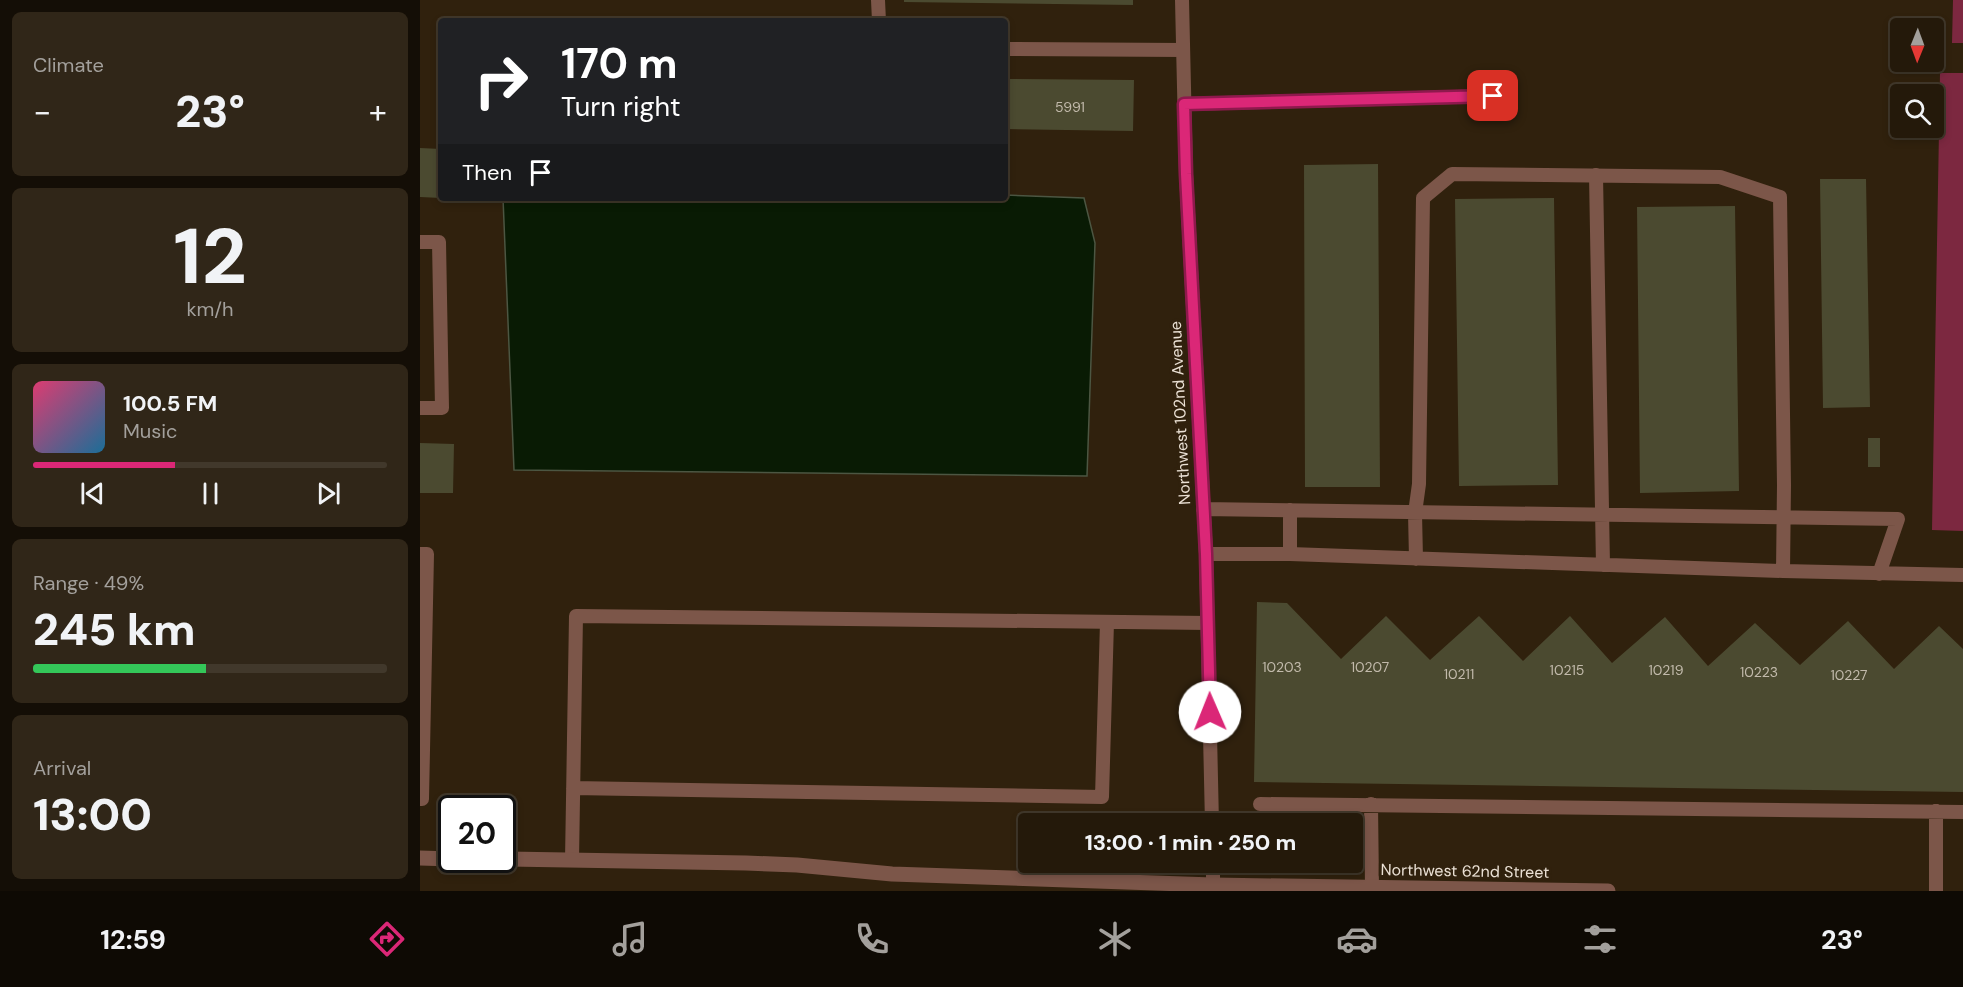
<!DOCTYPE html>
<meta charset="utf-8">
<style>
:root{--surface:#24190a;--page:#302618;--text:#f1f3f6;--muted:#a3a09c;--line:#41382b;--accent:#db2777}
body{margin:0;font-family:"DM Sans",sans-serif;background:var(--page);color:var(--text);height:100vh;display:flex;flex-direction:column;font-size:22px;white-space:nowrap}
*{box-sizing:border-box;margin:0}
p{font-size:20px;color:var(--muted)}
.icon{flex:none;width:33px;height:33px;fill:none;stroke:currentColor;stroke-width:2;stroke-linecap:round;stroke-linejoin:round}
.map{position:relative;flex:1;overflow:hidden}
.drawer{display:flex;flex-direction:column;gap:12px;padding:12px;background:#140e06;width:420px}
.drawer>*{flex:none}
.banner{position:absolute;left:18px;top:18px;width:570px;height:183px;border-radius:6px;box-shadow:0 3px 9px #0003,0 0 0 2px var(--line);background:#202124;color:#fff;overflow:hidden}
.needle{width:39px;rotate:181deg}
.buttons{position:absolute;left:1470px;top:18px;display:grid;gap:12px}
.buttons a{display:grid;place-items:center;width:54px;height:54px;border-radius:6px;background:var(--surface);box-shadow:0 3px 9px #0003,0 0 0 2px var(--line);font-size:30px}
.speed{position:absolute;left:18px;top:795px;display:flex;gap:12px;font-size:30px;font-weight:700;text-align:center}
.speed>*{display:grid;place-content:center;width:78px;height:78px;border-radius:50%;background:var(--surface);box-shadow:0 3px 9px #0003,0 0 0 2px var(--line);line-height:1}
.speed .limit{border:3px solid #111;border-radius:9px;background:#fff;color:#111}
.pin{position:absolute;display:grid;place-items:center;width:51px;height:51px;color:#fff;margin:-26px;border-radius:12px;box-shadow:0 3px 9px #0006}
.me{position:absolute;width:66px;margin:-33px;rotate:359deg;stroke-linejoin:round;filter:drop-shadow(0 0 4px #0008)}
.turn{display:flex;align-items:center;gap:21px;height:126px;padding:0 24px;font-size:27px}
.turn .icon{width:78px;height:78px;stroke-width:2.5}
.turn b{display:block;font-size:42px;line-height:51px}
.then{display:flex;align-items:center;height:57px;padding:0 24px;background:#0003;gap:12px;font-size:22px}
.big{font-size:45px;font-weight:800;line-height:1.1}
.drawer .tile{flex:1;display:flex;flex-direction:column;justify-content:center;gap:9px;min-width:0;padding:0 21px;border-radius:9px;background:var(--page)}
.drawer .dial{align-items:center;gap:0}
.dial b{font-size:78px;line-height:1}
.song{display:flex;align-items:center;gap:18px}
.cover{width:72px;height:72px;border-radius:9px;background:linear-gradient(135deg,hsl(340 70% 55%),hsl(200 70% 35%))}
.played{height:6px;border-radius:3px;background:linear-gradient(90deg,var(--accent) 40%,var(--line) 40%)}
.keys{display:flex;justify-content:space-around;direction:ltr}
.heat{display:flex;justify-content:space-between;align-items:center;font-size:33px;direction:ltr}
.charge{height:9px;border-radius:4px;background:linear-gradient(90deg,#34c759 49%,var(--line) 0)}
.trip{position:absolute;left:598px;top:813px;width:345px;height:60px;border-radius:6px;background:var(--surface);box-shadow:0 3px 9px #0003,0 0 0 2px var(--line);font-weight:800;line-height:60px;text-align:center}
.tabs{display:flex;height:96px;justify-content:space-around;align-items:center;background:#0e0a04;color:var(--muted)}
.tabs .icon{width:42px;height:42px}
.tabs .active{color:var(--accent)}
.tabs b{font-size:27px;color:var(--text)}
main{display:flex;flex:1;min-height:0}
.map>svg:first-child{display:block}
</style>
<main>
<section class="drawer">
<div class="tile"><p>Climate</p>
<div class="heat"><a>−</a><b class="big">23°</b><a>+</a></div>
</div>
<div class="tile dial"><b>12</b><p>km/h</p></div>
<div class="tile">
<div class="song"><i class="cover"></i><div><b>100.5 FM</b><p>Music</p></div></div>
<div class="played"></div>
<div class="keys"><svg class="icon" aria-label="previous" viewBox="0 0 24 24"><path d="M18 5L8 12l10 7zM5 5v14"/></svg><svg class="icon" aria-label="pause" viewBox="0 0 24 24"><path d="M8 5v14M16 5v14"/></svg><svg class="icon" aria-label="next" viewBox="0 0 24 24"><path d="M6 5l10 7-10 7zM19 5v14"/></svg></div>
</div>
<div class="tile"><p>Range · 49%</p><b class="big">245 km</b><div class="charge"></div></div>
<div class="tile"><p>Arrival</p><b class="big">13:00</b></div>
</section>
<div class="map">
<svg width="1543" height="891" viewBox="0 0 1543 891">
<rect width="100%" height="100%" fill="#30210d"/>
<!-- green -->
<path fill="#7c2840" d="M1533,0H1543V43H1532Z
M1520,73H1543V531L1512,530Z"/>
<!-- water -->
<path fill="#091b04" stroke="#4c5642" stroke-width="1.5" d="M585,195L664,198L675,243L667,476L94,470L83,198H585Z"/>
<!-- building -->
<path fill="#4b4a30" d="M484,0H713V5L484,2Z
M585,79L714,80L713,131L585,129Z
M0,148L21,149V198L0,197Z
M958,164L960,487H885L884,165Z
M1400,179H1446L1450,407L1403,408Z
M1134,198L1138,485L1039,486L1035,199Z
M1315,206L1319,491L1220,493L1217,207Z
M1448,438H1460V467H1448Z
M0,443L34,444L33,493H0Z
M837,602L867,603L921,659L966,616L1010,660L1059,616L1103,661L1150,616L1192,663L1245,617L1288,666L1335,623L1380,665L1428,621L1474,669L1519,626L1543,649V792L834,782Z"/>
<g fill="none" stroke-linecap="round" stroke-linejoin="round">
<!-- service -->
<path stroke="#7c5649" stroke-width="14" d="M458,0L459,21
M762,0L766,174L786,554L792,824
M585,49L763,50
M764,104L1073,96
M1176,175L1183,565
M0,242H19L22,408H0
M783,509L1478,519L1459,574
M0,554H7L2,799H0
M786,554H870L1363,571L1543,575
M870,554V510
M996,559L995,513L999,484L1003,198L1032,174L1300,177L1360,197L1364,485L1363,571
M153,788L682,797L687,622
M840,804L1543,812
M951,804L952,887
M152,860L156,616L788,623
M793,862V885
M1516,891V811"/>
<!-- minor -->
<path stroke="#7c5649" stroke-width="15" d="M0,858L32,859
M82,859L326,863L377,865L472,874L793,885L1188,891"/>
</g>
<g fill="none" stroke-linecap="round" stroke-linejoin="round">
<defs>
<path id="route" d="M790,712L786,554L766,174L764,104L1073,96"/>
</defs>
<!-- route casing -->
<use href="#route" stroke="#8e194d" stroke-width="15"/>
<!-- route -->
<use href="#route" stroke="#db2777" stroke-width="10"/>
</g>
<g text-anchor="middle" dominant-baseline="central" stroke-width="6" stroke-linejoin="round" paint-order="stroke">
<!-- number labels -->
<g font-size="14" fill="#c2baab">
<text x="650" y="107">5991</text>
<text x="862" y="667">10203</text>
<text x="950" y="667">10207</text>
<text x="1147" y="670">10215</text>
<text x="1246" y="670">10219</text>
<text x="1339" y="672">10223</text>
<text x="1039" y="674">10211</text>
<text x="1429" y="675">10227</text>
</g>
<!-- street labels -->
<g font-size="16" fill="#eae0d4" stroke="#30210d">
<text transform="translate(760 413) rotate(-93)">Northwest 102nd Avenue</text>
<text transform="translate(1045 871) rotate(1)">Northwest 62nd Street</text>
</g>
</g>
</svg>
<div class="buttons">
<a><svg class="needle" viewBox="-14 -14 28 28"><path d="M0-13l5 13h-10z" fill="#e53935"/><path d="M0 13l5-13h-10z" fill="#a3a09c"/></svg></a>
<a><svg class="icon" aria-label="search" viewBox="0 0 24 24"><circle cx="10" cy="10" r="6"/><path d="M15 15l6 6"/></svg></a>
</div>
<div class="speed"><div class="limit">20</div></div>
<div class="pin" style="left:1073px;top:96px;background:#d93025"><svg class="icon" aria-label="arrive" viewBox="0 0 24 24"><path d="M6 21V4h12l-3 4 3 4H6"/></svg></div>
<svg class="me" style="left:790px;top:712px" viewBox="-20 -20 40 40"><circle r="19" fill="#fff"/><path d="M0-13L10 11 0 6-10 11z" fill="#db2777"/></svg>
<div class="trip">13:00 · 1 min · 250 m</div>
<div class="banner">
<div class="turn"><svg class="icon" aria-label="right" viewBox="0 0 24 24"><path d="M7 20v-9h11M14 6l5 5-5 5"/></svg><div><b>170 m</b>Turn right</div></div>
<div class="then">Then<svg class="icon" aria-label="arrive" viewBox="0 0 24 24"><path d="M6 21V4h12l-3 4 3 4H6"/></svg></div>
</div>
</div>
</main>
<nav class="tabs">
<b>12:59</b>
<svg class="icon active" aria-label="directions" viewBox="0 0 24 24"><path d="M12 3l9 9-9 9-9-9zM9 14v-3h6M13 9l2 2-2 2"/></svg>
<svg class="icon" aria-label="music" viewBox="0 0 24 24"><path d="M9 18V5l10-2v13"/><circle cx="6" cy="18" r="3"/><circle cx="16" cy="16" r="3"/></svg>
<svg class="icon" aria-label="phone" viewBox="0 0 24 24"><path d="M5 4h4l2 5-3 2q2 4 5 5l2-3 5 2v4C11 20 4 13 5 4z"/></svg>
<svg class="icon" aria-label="climate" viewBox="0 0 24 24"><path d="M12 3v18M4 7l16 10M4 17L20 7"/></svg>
<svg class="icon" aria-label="car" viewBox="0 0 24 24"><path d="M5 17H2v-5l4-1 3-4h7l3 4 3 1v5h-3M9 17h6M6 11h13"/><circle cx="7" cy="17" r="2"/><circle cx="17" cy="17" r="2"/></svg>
<svg class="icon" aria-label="filters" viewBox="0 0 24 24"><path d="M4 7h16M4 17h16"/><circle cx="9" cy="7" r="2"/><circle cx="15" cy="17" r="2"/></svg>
<b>23°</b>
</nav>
